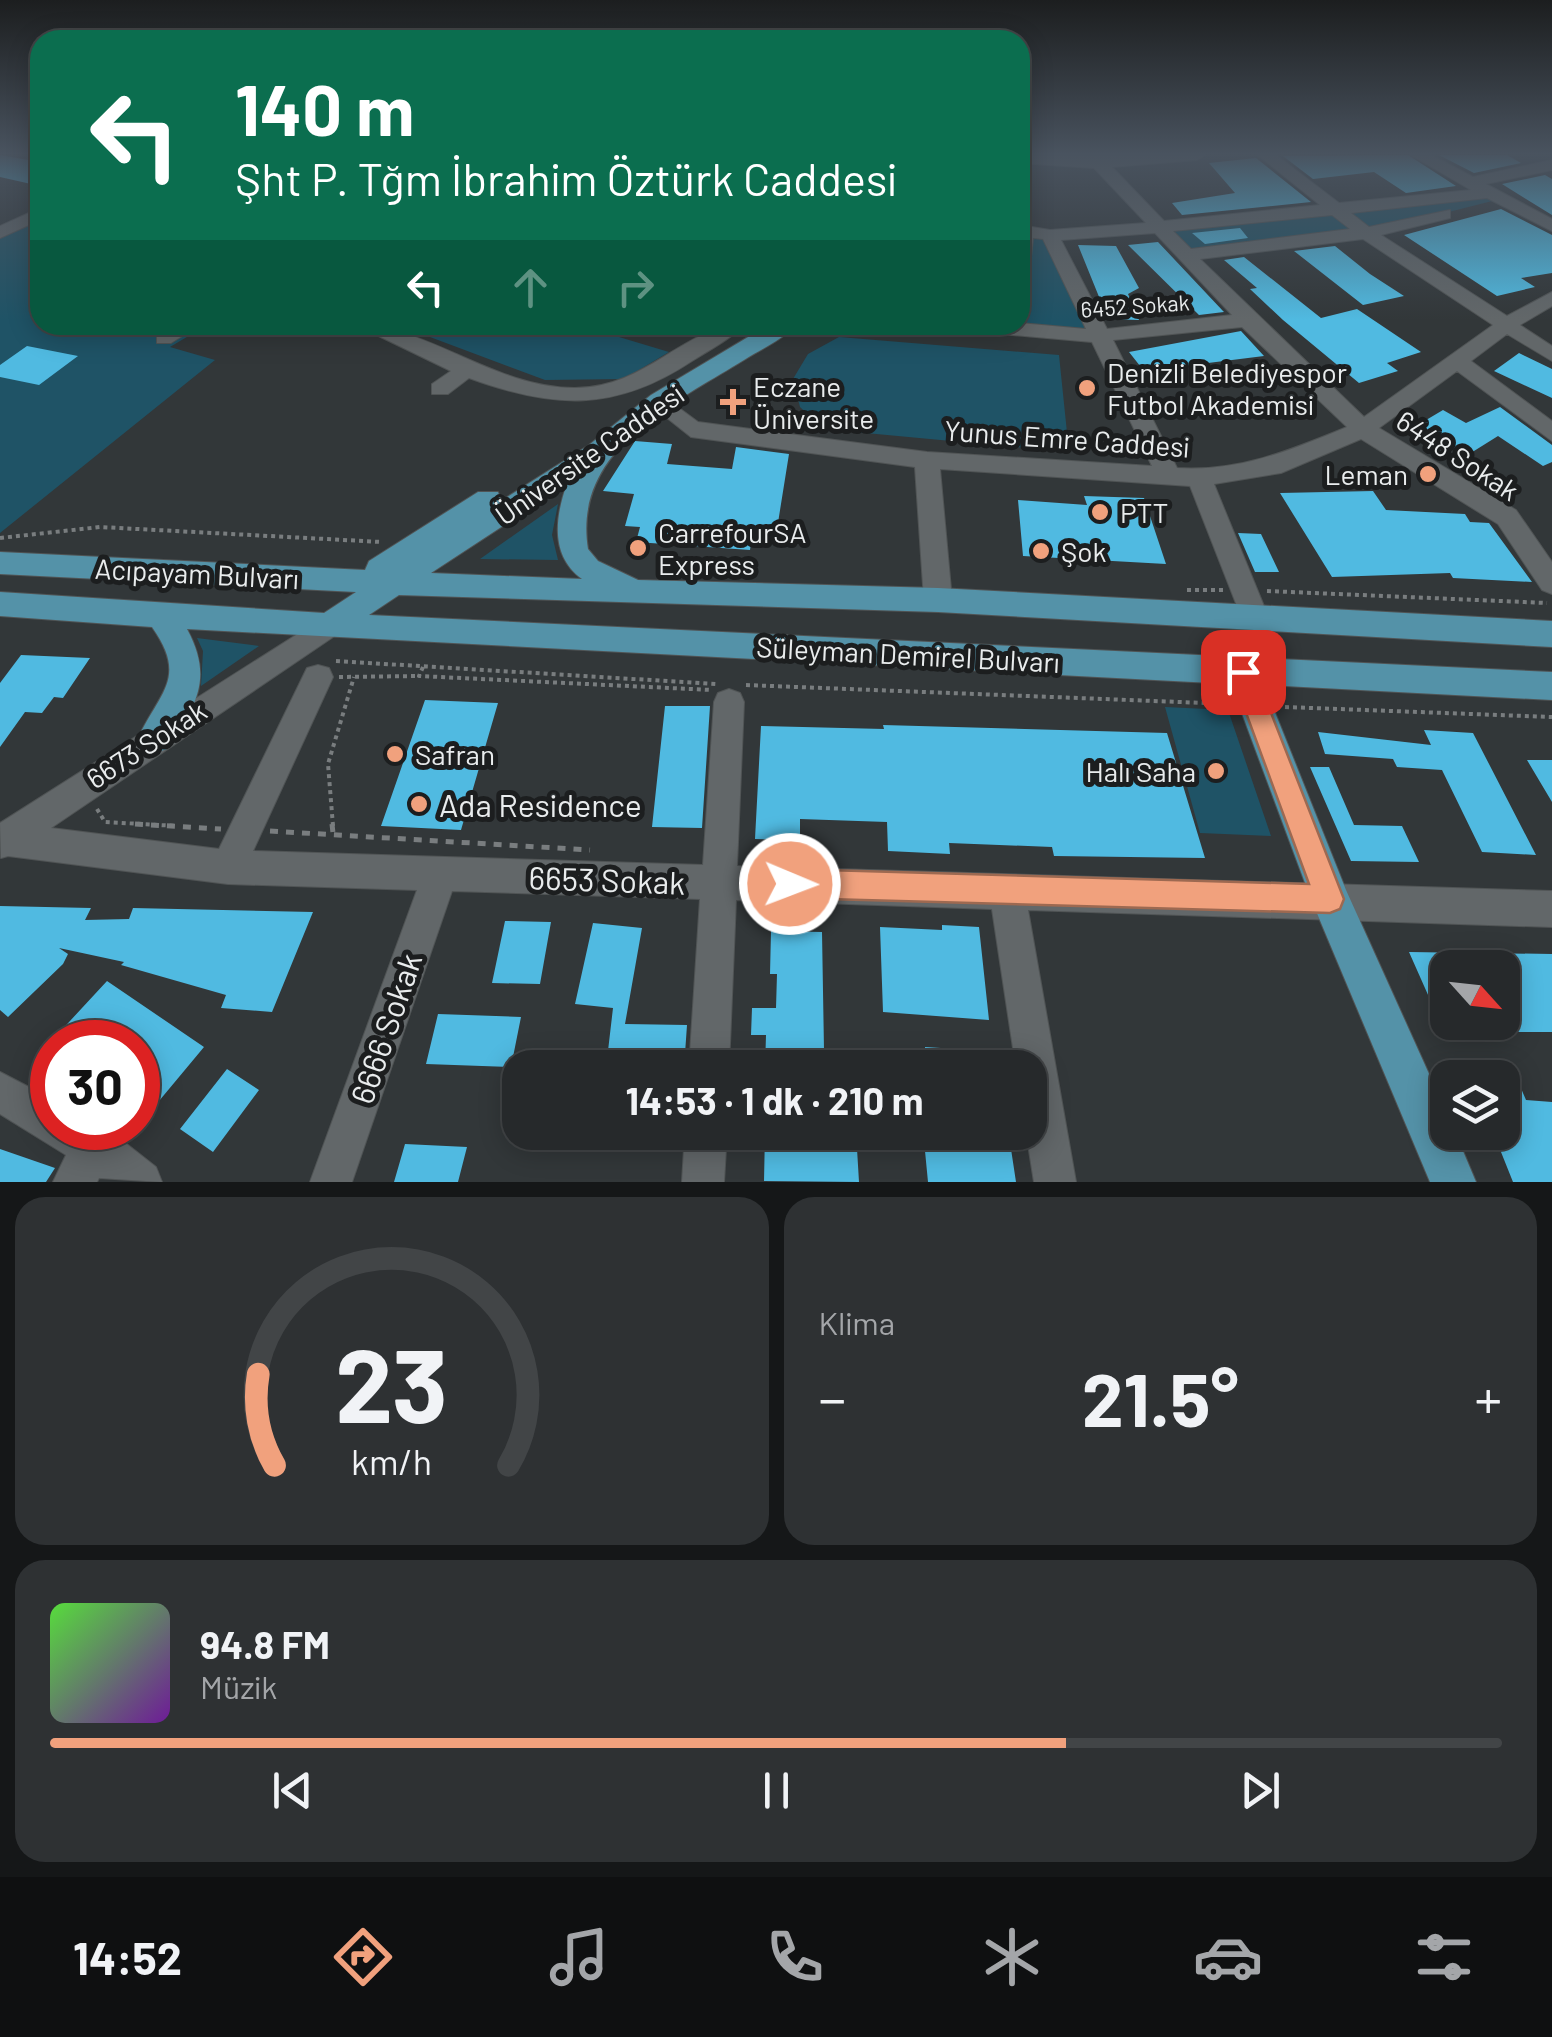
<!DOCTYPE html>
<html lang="tr">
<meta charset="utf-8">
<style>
:root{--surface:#26292b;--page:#2e3133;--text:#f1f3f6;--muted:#a4a6a9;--line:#424547;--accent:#f1a17d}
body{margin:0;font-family:Barlow,sans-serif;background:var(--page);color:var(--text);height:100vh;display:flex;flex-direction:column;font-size:38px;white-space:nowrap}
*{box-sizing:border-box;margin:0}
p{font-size:32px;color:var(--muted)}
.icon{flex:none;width:55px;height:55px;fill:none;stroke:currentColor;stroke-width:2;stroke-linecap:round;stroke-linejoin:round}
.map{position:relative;height:1182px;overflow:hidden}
.drawer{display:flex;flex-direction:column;gap:15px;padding:15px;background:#151718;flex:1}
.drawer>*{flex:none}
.hud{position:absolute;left:30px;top:30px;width:1000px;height:305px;border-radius:30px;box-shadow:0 5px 25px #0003,0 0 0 2px var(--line);background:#0b6e4f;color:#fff;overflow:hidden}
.needle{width:65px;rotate:117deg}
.buttons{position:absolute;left:1430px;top:950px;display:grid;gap:20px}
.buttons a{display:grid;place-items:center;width:90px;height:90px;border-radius:20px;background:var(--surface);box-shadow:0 5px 25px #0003,0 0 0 2px var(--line);font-size:50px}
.speed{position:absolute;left:30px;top:1020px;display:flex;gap:20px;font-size:50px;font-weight:700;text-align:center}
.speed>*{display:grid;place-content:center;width:130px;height:130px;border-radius:50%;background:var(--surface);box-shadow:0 5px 25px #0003,0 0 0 2px var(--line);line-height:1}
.speed .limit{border:15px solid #d22;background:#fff;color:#111}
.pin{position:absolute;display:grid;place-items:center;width:85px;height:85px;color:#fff;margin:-42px;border-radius:20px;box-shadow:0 5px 15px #0006}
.me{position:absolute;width:110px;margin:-55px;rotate:91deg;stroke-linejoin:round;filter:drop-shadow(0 0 8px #0008)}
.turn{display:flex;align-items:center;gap:35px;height:210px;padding:0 40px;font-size:45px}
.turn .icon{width:130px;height:130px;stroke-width:2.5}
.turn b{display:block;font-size:70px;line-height:85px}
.lanes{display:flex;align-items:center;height:95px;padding:0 40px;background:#0003;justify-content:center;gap:50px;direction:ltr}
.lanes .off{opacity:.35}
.big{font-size:75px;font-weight:700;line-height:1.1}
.drawer .tile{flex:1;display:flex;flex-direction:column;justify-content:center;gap:15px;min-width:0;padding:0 35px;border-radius:30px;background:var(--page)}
.drawer .dial{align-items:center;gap:0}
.dial svg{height:260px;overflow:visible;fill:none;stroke:var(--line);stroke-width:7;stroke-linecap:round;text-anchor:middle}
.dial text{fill:var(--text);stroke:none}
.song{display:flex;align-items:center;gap:30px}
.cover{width:120px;height:120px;border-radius:15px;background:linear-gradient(135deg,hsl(110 70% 55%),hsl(280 70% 35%))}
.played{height:10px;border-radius:5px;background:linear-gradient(90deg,var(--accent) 70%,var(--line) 70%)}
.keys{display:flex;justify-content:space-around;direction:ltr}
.heat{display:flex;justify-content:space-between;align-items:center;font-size:55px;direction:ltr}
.drawer .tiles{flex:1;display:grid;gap:15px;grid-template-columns:1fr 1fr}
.tile:last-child{grid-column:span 2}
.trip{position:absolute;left:502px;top:1050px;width:545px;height:100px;border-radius:30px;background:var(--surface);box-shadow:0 5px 25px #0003,0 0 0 2px var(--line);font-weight:700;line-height:100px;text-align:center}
.dock{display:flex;height:160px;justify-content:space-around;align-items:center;background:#0f1011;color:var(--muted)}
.dock .icon{width:70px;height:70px}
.dock .selected{color:var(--accent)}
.dock b{font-size:45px;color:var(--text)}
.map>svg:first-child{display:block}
</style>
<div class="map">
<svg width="1552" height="1182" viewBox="0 0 1552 1182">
<rect width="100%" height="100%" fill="#323739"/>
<!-- green -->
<path fill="#1f5366" d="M1489,193L1500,199L1366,233L1189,255L1163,227Z
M40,213V325H207L170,347L215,360L0,533V233Z
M1025,231L1050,235L1096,336L1020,325Z
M398,325H579L669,352L624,379L545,380Z
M839,337L1059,355L1069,452L823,429L800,407L793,379L808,354Z
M558,504L552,535L558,560L480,559Z
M197,638L259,646L201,686L203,651Z
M1165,707L1228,710L1271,836L1200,833Z"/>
<!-- building -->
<path fill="#50bae1" d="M0,155L40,162V186L0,177Z
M1408,155L1456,186L1406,193L1374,172L1313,179L1283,156Z
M1439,155H1507L1521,163L1474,173Z
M1256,158L1311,202L1182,215L1172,203L1235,193L1209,163Z
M1545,175L1552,179V215L1502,184Z
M1501,209L1552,235V273L1521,278L1535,287L1497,296L1404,235Z
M1240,228L1248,238L1205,244L1192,233Z
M1158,242L1223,311L1224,312L1199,315L1128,245Z
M1078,245L1116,246L1139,288L1128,294L1139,320L1108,319Z
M1335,246L1370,274L1404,296L1363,305L1294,251Z
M1244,257L1321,318L1357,309L1421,352L1387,363L1398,371L1359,383L1283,320L1250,289L1257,288L1224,260Z
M1241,331L1264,356L1144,371L1129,352Z
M27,346L78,356L39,385L0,377V365Z
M1519,353L1552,369V398L1494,371Z
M1500,407L1552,445V462L1543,466L1498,436L1466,456L1416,426L1443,410L1466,423Z
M635,441L672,444L667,464L732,469L736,447L789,454L777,529L753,528L750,550L636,542L640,527L625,526L634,494L603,491Z
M1373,491L1386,510L1465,514L1470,522L1489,523L1532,582L1453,578L1450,573L1332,577L1280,493Z
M1084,496L1144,498L1166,564L1023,556L1018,500L1087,505Z
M1238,533L1261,534L1279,572H1255Z
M21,655L90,658L63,698L54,697L42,713L25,712L0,747V683Z
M425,700L498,703L461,830L381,826Z
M665,706H710L702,828L652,827Z
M883,725L1167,733L1205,858L1054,856L1052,847L949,843L950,854L888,851L887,822L800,819V840L755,839L761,726L884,729Z
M1424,730L1473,733L1536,855L1482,852L1442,770L1397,767L1393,759L1325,754L1318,732L1431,745Z
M1527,760H1552V802Z
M1310,767H1329L1354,825L1402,826L1419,862L1351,861Z
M0,906L91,908L85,920L129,919L133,908L313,912L272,1012L221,1008L226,995L121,965L124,962L59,948L68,954L63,964L8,1017L0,1010Z
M505,921L551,922L540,984L492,983Z
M593,923L642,928L625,1024L687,1025L684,1068H606L613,1008L575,1004Z
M942,925L979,927L989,1020L883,1012L880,927L942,930Z
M771,931L822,932L824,1050L862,1051L863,1068H765L766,1035H751L752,1008H776L777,974H770Z
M1409,952L1552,954V1032H1502V968H1448V1040Z
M107,981L204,1047L154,1107L138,1094V1042H67L57,1035Z
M438,1014L521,1017L511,1067L426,1064Z
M925,1047L1004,1052L1006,1068H926Z
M227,1069L259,1090L213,1152L180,1129Z
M1502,1085L1520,1086L1526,1100L1552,1102V1182H1513L1493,1132H1502Z
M765,1132H856L859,1182L764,1181Z
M405,1144L467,1147L458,1182H394Z
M0,1149L55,1168L46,1182H0Z
M1011,1149L1016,1182H928L925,1151Z"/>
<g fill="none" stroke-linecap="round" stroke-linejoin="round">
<defs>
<path id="minor" d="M1020,155H1205L1197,160L1112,167L1164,221L1320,205L1258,155H1276L1339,203L1471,190L1411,155H1431L1473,177L1552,160V170L1486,184L1552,219V231L1487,198L1351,213L1369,227L1450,210V218L1381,235L1507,316L1552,292V306L1520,325L1552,346V361L1507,334L1471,361L1552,421V441L1457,371L1379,428L1516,510L1552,562V594L1542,590L1498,524L1361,439L1281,473L1214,484L1268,616L1264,624H1244L1190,486L940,469L952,600L948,608H928L924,600L915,467L691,437L652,406V396L660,394L698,422L927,452L1152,466L1092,342L966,331L956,325L1020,323L1086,329L1043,239L1033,238L1030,266L1020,272V225L1050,230L1146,223L1094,168L1020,163ZM1332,215L1350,229L1191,249L1173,231ZM1155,233L1232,315L1107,329L1061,240ZM1363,239L1493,325L1364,417L1200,259ZM1242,327L1347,427C1291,450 1239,472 1177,468L1113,340Z
M40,208V220L0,238V226Z
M175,325H200L171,343H157V335Z
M356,325C428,325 494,388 575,388C647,388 685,325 743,325C730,340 709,350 692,361C615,412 554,409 469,378L448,394H432V384L451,371Z
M329,614L339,617L343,625L339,633L51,828L219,849L307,668L318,665L329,668L333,677L253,851L703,865L714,702L718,693L729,689L740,693L744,702L737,866L1552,891V927L1028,910L1076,1182H1034L1026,1132H1030V1068H1016L992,909L736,900L729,1068H689L700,899L452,891L352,1182H310L417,890L228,884L8,856L1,858L0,823Z
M0,1072L52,1099V1128L109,1130L156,1167L162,1182L99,1178L97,1182H53L66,1155L0,1114Z
M685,1132H727L724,1182H682Z"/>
<path id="major" d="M768,325H795C783,340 761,349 744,360C673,404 572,450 588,549L598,561L638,580L938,588L1552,621V647L938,612L399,595L369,615L1552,672V700L1264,685L1346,890L1448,1116V1132H1455L1476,1182H1430L1311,899L1231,684L187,629C214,679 196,705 167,749L155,753L143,749L138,738C160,691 188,678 152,627L0,616V592L324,613L356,592L0,574V552L365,570L369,561L478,492H498L501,501L589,445L651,395ZM567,484C555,517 550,556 582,579L431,573Z"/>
</defs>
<!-- minor casing -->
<use href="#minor" stroke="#505455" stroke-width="2"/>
<!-- major casing -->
<use href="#major" stroke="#505455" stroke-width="2"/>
<!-- path-far1 -->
<path stroke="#797d7f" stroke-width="4" stroke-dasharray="4 4" stroke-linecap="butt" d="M0,538L100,527L382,542
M1187,590H1223
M1267,591L1547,603
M336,661L716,684
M423,667L419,676L712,690
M339,677L419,676
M746,685L1231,704
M1285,707L1552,717
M97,809L105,822L177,826
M333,826L328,764L354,677"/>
<!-- path -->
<path stroke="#797d7f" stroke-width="5" stroke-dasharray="8 8" stroke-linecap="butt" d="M135,824L221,829
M332,824L333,833
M270,831L590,850"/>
<!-- minor -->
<use href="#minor" fill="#626769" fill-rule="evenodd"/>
<!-- major -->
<use href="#major" fill="#5492a8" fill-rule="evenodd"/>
</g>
<!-- sky -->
<linearGradient id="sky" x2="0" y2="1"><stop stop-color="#1c1e1f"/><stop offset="0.48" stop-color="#49535f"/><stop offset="1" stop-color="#49535f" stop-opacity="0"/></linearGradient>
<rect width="1552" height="320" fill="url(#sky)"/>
<!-- route -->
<path fill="#f1a17d" stroke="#9d6951" stroke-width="2.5" d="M1243,661L1255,672L1344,899L1340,909L1330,913L790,898L779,894L775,884L779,874L790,869L1309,884L1231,672Z"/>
<!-- markers -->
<g fill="#f1a17d" stroke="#1c1e1f" stroke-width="4">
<circle cx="1087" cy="388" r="10"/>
<path d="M728 387h10v10h10v10h-10v10h-10v-10h-10v-10h10z"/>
<circle cx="1428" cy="474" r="10"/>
<circle cx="1100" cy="512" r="10"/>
<circle cx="638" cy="548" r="10"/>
<circle cx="1041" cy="551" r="10"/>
<circle cx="395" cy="754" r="10"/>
<circle cx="1216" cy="771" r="10"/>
<circle cx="419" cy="804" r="10"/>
</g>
<g text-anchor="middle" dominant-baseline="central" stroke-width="10" stroke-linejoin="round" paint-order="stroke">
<!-- far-street labels -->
<g font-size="22" fill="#e9eced" stroke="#1c1e1f">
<text transform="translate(1135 305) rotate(-4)">6452 Sokak</text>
</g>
<!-- poi labels -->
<g font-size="28" fill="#e9eced" stroke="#1c1e1f" text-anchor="start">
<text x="1107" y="372">Denizli Belediyespor<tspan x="1107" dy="32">Futbol Akademisi</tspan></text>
<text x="753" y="386">Eczane<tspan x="753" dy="32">Üniversite</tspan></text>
<text x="1408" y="474" text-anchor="end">Leman</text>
<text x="1120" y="512">PTT</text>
<text x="658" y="532">CarrefourSA<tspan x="658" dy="32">Express</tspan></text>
<text x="1061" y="551">Şok</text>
<text x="415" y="754">Safran</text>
<text x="1196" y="771" text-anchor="end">Halı Saha</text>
</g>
<!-- street labels -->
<g font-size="28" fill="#e9eced" stroke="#1c1e1f">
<text transform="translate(1067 438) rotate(4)">Yunus Emre Caddesi</text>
<text transform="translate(589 454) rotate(-35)">Üniversite Caddesi</text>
<text transform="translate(1458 455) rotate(33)">6448 Sokak</text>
<text transform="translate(197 573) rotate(3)">Acıpayam Bulvarı</text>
<text transform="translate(908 654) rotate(3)">Süleyman Demirel Bulvarı</text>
<text transform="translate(146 744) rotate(-33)">6673 Sokak</text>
</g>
<!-- near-poi labels -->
<g font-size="32" fill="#e9eced" stroke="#1c1e1f" text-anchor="start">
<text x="439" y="804">Ada Residence</text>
</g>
<!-- near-street labels -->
<g font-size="32" fill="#e9eced" stroke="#1c1e1f">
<text transform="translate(607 879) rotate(2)">6653 Sokak</text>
<text transform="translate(385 1028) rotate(-71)">6666 Sokak</text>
</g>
</g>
</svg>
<div class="buttons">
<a><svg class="needle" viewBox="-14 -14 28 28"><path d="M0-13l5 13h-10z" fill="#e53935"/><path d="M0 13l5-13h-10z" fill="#a4a6a9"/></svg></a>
<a><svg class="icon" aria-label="layers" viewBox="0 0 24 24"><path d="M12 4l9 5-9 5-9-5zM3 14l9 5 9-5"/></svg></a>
</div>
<div class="speed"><div class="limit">30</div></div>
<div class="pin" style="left:1243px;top:672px;background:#d93025"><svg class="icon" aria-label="arrive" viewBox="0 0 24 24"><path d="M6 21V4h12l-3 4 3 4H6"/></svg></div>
<svg class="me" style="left:790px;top:884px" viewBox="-20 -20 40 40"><circle r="17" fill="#f1a17d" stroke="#fff" stroke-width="3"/><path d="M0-11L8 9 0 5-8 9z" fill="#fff"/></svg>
<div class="trip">14:53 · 1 dk · 210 m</div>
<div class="hud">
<div class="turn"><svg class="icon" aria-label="left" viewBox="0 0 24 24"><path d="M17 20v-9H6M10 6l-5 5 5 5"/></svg><div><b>140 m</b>Şht P. Tğm İbrahim Öztürk Caddesi</div></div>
<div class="lanes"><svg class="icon" aria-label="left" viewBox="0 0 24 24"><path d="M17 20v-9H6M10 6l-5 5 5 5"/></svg><svg class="icon off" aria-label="ahead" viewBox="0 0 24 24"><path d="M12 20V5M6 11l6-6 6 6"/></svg><svg class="icon off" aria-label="right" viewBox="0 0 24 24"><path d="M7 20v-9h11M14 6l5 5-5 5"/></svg></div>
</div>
</div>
<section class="drawer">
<div class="tiles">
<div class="tile dial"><svg viewBox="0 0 100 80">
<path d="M14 69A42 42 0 1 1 86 69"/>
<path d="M14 69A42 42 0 0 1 9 41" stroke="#f1a17d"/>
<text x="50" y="56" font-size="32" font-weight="700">23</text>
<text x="50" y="72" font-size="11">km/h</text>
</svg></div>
<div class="tile"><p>Klima</p>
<div class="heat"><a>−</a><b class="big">21.5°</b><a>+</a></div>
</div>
<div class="tile">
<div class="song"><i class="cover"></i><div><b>94.8 FM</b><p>Müzik</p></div></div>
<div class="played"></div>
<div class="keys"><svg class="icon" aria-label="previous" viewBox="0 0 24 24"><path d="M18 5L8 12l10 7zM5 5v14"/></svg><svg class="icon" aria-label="pause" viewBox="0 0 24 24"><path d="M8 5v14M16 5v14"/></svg><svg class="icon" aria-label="next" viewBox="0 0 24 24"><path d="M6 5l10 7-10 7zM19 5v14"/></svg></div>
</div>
</div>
</section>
<nav class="dock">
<b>14:52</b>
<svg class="icon selected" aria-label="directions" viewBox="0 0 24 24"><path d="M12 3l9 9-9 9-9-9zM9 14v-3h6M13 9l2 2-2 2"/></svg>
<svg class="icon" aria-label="music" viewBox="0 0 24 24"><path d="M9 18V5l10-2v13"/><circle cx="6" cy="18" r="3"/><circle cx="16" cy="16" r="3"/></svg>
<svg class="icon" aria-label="phone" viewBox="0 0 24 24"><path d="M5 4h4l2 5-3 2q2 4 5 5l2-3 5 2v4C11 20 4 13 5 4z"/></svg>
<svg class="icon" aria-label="climate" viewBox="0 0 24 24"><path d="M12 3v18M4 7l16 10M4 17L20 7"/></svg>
<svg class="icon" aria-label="car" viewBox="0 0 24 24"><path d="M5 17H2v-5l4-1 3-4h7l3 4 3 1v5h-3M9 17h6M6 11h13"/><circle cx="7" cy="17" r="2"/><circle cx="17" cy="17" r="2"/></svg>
<svg class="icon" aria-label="filters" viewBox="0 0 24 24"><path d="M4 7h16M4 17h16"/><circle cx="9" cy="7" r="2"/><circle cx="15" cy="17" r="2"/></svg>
</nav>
